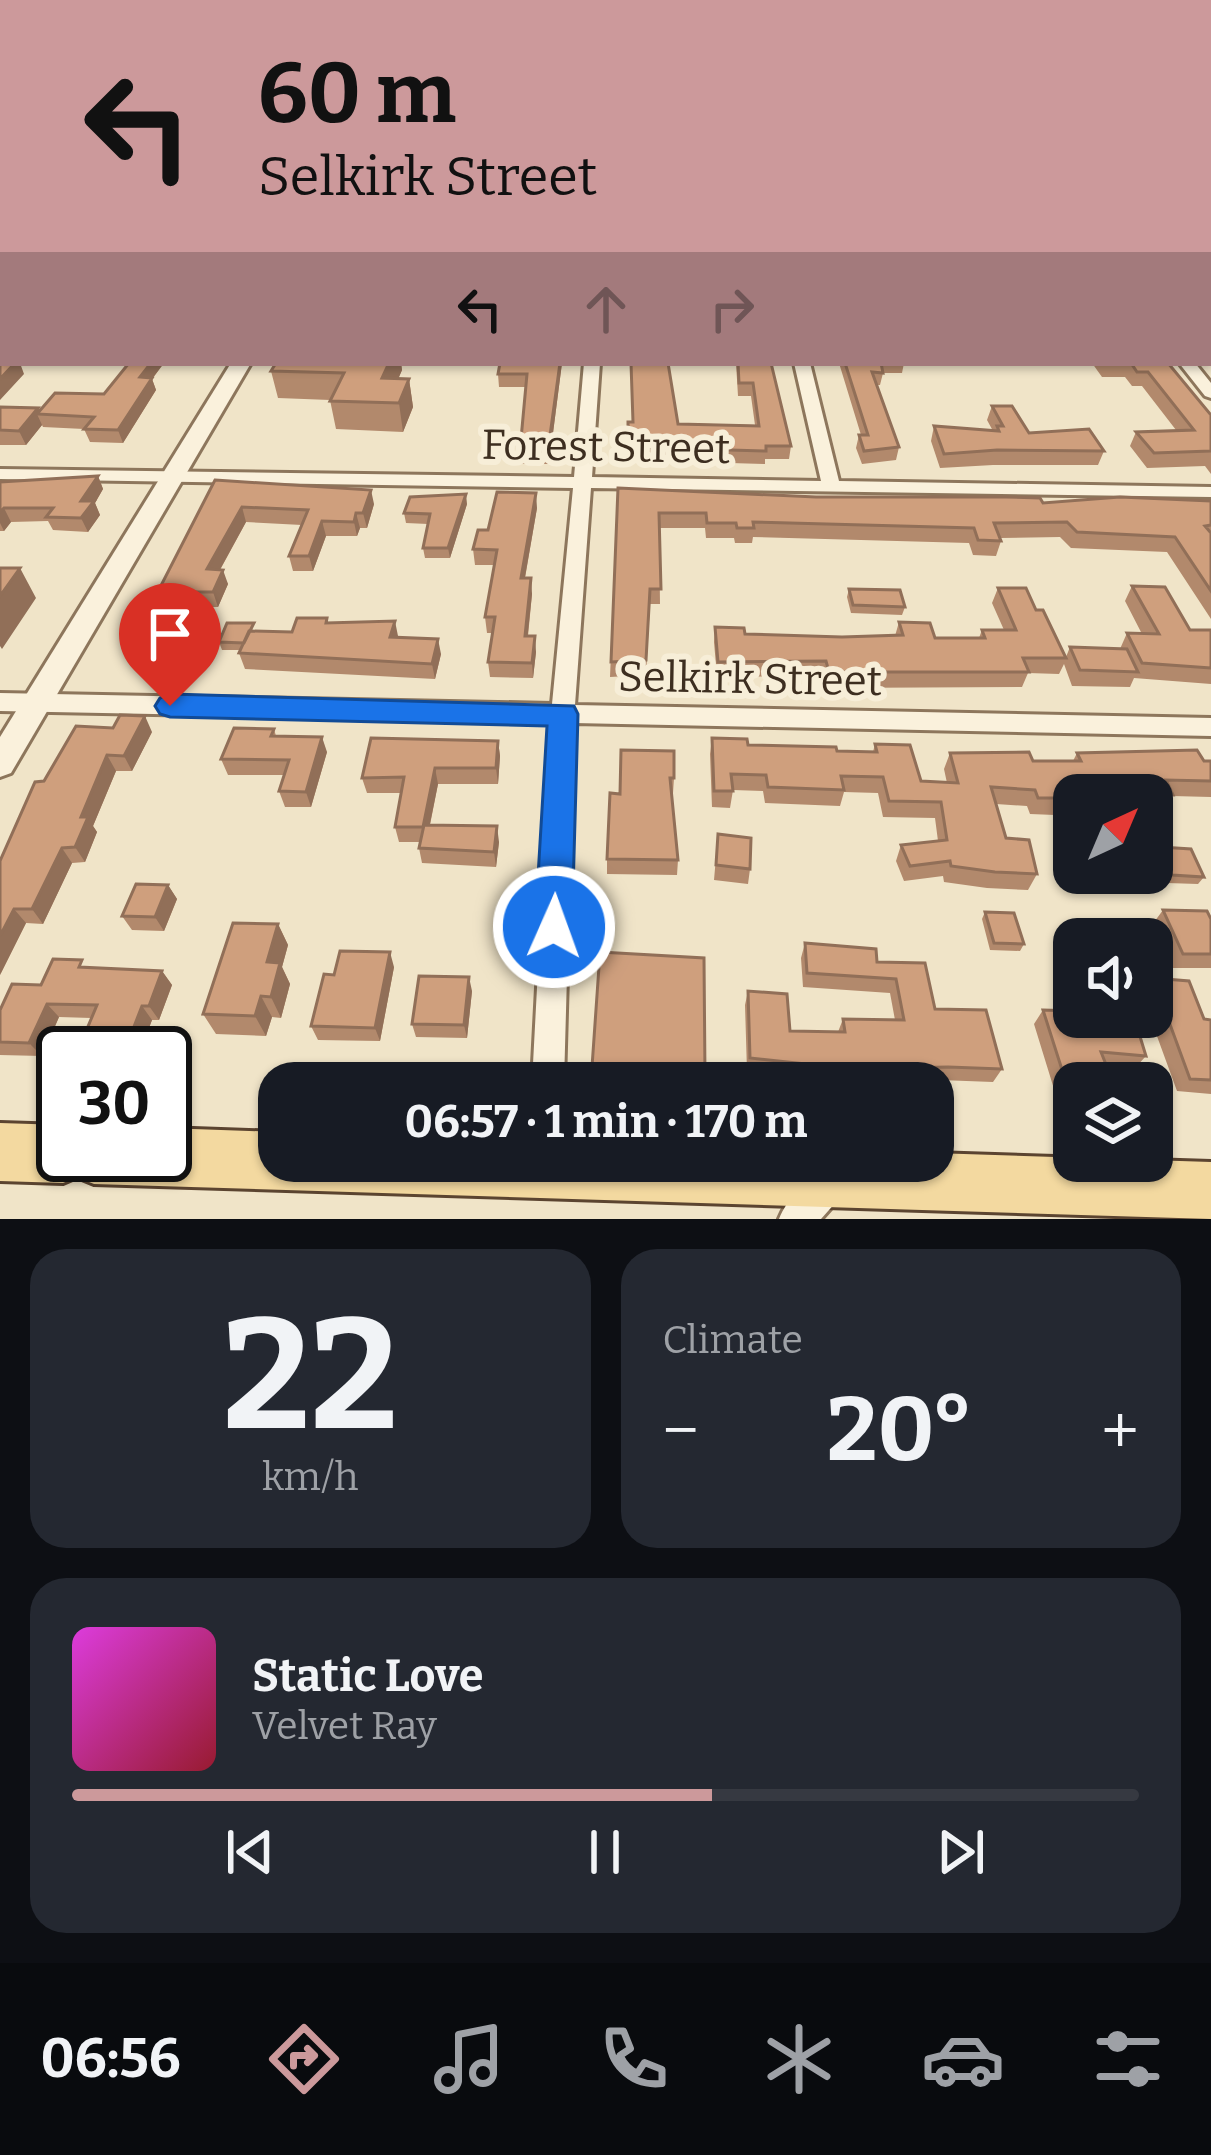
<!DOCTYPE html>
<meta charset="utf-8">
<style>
:root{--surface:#171b24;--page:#242831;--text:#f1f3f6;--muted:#9ea1a6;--line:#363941;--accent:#cc999b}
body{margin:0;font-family:Bitter,serif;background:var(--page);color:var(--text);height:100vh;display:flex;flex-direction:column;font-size:45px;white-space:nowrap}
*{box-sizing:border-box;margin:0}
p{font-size:39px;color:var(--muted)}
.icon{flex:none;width:66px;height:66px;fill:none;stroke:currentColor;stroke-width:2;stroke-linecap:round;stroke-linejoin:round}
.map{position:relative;height:1219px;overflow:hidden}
.drawer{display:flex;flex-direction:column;gap:30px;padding:30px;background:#0d0f14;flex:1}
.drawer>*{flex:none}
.hud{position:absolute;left:0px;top:0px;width:1212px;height:366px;box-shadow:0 3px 9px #0004;background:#cc999b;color:#111;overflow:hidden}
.needle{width:78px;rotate:44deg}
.buttons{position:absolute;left:1053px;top:774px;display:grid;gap:24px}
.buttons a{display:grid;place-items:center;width:120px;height:120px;border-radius:24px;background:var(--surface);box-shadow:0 3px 9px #0004;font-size:60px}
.speed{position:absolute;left:36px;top:1026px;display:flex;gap:24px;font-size:60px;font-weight:700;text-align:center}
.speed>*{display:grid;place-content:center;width:156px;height:156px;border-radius:50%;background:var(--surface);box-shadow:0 3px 9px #0004;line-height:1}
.speed .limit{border:6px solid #111;border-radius:18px;background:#fff;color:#111}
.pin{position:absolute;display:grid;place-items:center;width:102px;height:102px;color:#fff;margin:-123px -51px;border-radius:50% 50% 50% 0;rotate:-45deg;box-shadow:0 0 12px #0007}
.pin .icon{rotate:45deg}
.me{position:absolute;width:132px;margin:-66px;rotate:2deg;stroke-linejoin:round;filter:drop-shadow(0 0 9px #0008)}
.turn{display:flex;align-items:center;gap:42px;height:252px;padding:0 60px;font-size:54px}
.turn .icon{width:156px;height:156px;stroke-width:2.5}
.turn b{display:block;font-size:84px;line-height:102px}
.lanes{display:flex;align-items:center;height:114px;padding:0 60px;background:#0003;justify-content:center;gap:60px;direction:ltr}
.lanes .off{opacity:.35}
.big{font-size:90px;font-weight:700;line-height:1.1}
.drawer .tile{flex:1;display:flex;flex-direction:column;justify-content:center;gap:18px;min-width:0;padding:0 42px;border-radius:36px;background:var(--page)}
.drawer .dial{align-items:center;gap:0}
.dial b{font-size:156px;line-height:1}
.song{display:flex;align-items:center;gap:36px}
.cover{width:144px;height:144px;border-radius:18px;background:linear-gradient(135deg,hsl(300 70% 55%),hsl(350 70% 35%))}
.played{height:12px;border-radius:6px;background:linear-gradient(90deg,var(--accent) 60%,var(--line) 60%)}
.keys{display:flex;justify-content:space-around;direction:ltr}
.heat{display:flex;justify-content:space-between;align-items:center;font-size:66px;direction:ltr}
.drawer .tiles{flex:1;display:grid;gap:30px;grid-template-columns:1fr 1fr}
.tile:last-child{grid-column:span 2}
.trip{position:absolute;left:258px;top:1062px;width:696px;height:120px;border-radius:36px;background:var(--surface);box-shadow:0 3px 9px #0004;font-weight:700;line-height:120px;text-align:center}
.menu{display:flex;height:192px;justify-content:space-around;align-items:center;background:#090b0e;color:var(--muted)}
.menu .icon{width:84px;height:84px}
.menu .active{color:var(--accent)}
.menu b{font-size:54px;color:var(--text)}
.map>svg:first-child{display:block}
</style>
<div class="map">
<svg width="1211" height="1219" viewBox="0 0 1211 1219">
<rect width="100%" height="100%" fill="#f0e4c8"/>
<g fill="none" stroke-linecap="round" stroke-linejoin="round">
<defs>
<path id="minor" d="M1209,151H1211V159H1209Z
M0,331H3V342H0Z
M584,363H600L592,477L821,481L794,363H810L839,481L1211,487V497L591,488L575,705L1211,718V736L574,723L564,1083H532L551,722L0,711V693L552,704L573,488L0,479V469L574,477Z
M1179,363H1195L1211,383V398L1205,396Z
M825,1172L837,1177L842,1189L837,1201L821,1219H779C787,1199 805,1180 825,1172Z"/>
<path id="tertiary" d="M231,363H251L11,773L0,777V737Z"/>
<path id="primary" d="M0,1123L63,1125V1155H165V1128L279,1132V1161H933V1153L1211,1162V1219L94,1184L77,1177L63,1183L0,1181Z"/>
</defs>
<!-- minor casing -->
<use href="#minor" stroke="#8d765c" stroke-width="6"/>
<!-- tertiary casing -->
<use href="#tertiary" stroke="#8d765c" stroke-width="6"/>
<!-- primary casing -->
<use href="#primary" stroke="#5b4430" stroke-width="6"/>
<!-- minor -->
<use href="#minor" fill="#faf1dc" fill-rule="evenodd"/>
<!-- tertiary -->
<use href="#tertiary" fill="#faf1dc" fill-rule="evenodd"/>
<!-- primary -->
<use href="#primary" fill="#f3d9a0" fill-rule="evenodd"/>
</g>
<!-- wall -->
<path fill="#b2896c" d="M129,363H164L152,379L156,390L123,443L90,442L84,429L43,427L42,425L26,445H0V407L38,408L39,411L104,394Z
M276,363H401L402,370L398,379H409L413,407L403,432L336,429L330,400L278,398L271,371Z
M562,363L549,464H521L520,450L526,387H499L498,374Z
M736,363H771L791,446L789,459H765V464L628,460V422L755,425L751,396H738Z
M839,363H904L902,373H883L880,385H877L899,447L896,460L862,464L856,448L859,435H861Z
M1092,363H1168L1211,415V474L1205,466L1147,468L1130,446L1136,432L1176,430L1142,386H1132L1125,377H1102Z
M992,406L1029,433L1104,451L1098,465H993L940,468L931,441L934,426L993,431L987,420Z
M98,476L103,489L95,503L100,515L88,532L53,530L48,521L11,522L4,531H0V482Z
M215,480L374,504L367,528H360L357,536H326L313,571H293L289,556L302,525L246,522L220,570L228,584L218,607H197L171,667H134L127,652Z
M618,488L816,497L1043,503L1211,501V619L1167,552L1071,548L1060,537L1000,538L1001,541L996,556L973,555L969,543L753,537L752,543H735L734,538H706L705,528H659L660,604H650L646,675L610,677Z
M467,504L450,558H425L423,548L428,524L406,523L404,513Z
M537,508L525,578L532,594L528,636L536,652L533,678L490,677L488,662L493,633H487L485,617L494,565H475L473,549L488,530Z
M1132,586L1190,630H1211V684L1134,678L1130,687L1072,686L1064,664L1059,674L1028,673L1022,687L825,688L822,676L717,677L714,642L715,627L745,634L842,637L895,636L899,622L935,638H979L982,630H1004L992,603L998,588L1036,610L1066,657L1070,647L1120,649L1127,633L1142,634L1125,601Z
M849,589L905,607L902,615L851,613L847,597Z
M329,623L398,638L441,654L435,679L245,669L239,653L240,650H222L219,642L256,631L292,632Z
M274,729L276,736L327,752L311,807H285L279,791L284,775H228L221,759Z
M152,732L132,771H116L93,826L97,832L85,862L72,863L43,924L26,923L0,975L44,781Z
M712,738L748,745L837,751L873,752L875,744L921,781L947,783L944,769L950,753L1033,761H1073L1077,753L1211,761V797L1172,796L1162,811H1152V795H1074V803H1062L1055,815L1030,814L1027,806L996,804L1006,838L1037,874L1028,890L987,888L944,882L943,876L904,881L896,861L901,845L938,841L935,818L883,817L878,793L844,792L840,806L765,803L763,791L733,790L730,808L712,807L710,754Z
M498,741L500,756L498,784H438L430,825L499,842L496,867L422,863L419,848L420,842H399L395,827L401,793H367L362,778Z
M621,750L674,778L673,793H672L678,860L677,875L607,874V859L620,794Z
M718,834L750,869L748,884L714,880Z
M1160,847L1204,877L1198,884L1167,883L1155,855Z
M168,885L177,899L164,931L132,930L122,916Z
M1163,910L1211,919V968H1171L1152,925Z
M985,912L1024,944L1020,951L990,950L982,919Z
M278,924L288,945L282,967L290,984L281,1018L272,1017L266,1036L216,1034L203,1014Z
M805,943L877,962L935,1009L1002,1069L993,1082L940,1080L846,1082L747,1071L745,1005L748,991L790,1031L838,1032L843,1019L895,1020L890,993L803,987L801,958Z
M88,967L162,971L172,985L159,1020H152L140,1051L95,1049L84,1036L91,1018L59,1017L42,1056L0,1055V1010L41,985Z
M394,967L380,1041L318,1040L311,1026L334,975Z
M1153,978L1204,1019L1211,1020V1094L1177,1091L1150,1017H1152Z
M472,991L467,1038L416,1037L412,1024Z
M1043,1010L1146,1056L1134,1069L1106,1066L1111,1077L1106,1083H1074V1090L1054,1089L1034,1024Z
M592,1067L705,1075L704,1083H592Z"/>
<!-- shaded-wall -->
<path fill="#916f58" d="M15,363H20L24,374L0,400V379Z
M151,363H164L152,379L156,390L123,443L118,430L140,377Z
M389,363H401L402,370L388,403L382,378Z
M560,363H562L549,464L548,450Z
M409,379L413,407L403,432L399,403Z
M38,408L41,414H37L42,425L26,445L19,431Z
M98,476L103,489L95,503L100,515L88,532L81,518V501Z
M371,490L374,504L367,528L363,513Z
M536,493L537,508L522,594L521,578Z
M466,494L467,504L450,558L448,548Z
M242,507L246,522L212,584L207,569Z
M4,508L11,522L4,531L0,523V512Z
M356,513L360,528L357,536L354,522Z
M322,521L326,536L313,571L309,556Z
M20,568L36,598L2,649L0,646V596Z
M223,570L228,584L218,607L213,592Z
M531,578L532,594L526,651L525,636Z
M191,592L197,607L171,667L164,652Z
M395,621L398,636L394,653L390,637Z
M535,636L536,652L533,678L532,663Z
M438,639L441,654L435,679L432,664Z
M145,716L152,732L132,771L124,756Z
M322,737L327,752L311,807L306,792Z
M498,741L500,756L498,784L496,768Z
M107,755L116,771L93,826L97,832L85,862L75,847L81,817Z
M435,768L438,784L426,843L423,827Z
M497,826L499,842L496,867L494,852Z
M62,848L72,863L43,924L32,909Z
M168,885L177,899L164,931L155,917Z
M14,909L26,923L0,975V936Z
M278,924L288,945L282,967L290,984L281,1018L271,997L267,962Z
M390,952L394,967L380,1041L375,1028Z
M162,971L172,985L159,1020L149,1006Z
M469,977L472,991L467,1038L464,1025Z
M261,996L272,1017L266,1036L255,1016Z
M47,1004L59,1017L42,1056L29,1043Z
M142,1006L152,1020L140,1051L130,1037Z"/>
<!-- building -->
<path fill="#cf9f7d" stroke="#916f58" stroke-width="3" d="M3,129V235H0V215H3L2,199H0V172H3L0,158V130Z
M1209,166L1211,167V199L1209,196Z
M1209,207H1211V235H1209Z
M1209,262L1211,264V324L1209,322Z
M3,353V363H15L0,379V356Z
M129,363H151L140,377L152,378L118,430L84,429L94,417L37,414L55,393L104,394Z
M276,363H389L382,378L409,379L399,403L330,401L344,373L271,371Z
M500,363H560L548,450H520L527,374H498Z
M631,363H668L678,424L759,426L753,383H739L738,363H771L791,446H766V451L628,447V422H633Z
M845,363H881L883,373L872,372L899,447L864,451L859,435H868Z
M1108,363H1168L1211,415V451L1154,453L1136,432L1194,430L1148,372H1137L1131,363Z
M992,406H1012L1029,433L1089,429L1104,451L997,450L944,454L934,426L999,431L997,426H1003Z
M0,407L38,408L19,431L0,430Z
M98,476L81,501H94L81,518L46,517L53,508H4L0,512V482Z
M215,480L371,490L363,513H356L354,522L322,521L309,556H289L308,510L242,507L207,569L223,570L213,592H191L164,652H127Z
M618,488L816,497H1006L1040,498L1043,503L1120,497L1211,501V525L1205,526L1211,533V591L1175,537L1077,532L1067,522L994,523L1001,541L978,540L974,528L753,522L754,528H737L736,523H707L706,513H659L661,589H650L646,660L611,662Z
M497,492L536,493L521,578H531L525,636H535L532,663L488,662L495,617H485L497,550L473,549L478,530H488Z
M466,494L448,548H423L430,514L404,513L410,497Z
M0,568H20L0,596Z
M1132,586L1165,587L1190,630H1211V668L1142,663L1127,633L1159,634Z
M998,588H1026L1036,610H1043L1066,658H1023L1029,672H829L826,661L718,662L715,627L744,628L745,634L842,637L903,635L899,622L930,623L935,638H985L982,630H1016Z
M849,589L900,590L905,607L853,605Z
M297,618H327L326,623L395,621L390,637L438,639L432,664L239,653L249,631L292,632Z
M227,623H254L244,643L219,642Z
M1070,647L1127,649L1138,672L1080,670Z
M120,715L145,716L124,756L107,755L81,817H88L75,847L62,848L32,909H14L0,936V861L35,782L44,781L76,726L113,728Z
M234,728L274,729L271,736L322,737L306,792L279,791L289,760L221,759Z
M371,738L498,741L496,768H435L423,827H395L404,777L362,778Z
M712,738L747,739L748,745L836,747L837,751L877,752L875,744L910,745L921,781L958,783L950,753L1029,752L1033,761H1081L1077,753L1197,750L1204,761H1211V781L1166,780L1173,795L1144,794L1141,787H1059L1064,798H1038L1035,790L991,787L1006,838L1029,840L1037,874L995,872L951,866L950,861L910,866L901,845L947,840L941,802L889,801L883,777L841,776L844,790L768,787L766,775L731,774L733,791H714Z
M621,750L674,751V778H670L678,860L607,859L610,793L620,794Z
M424,825L497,826L494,852L419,848Z
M718,834L751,838L750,869L716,865Z
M1160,847L1191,849L1204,877L1172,875Z
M136,884L168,885L155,917L122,916Z
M1163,910L1207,911L1211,919V954H1183Z
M985,912L1014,913L1024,944L994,943Z
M233,923L278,924L267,962L280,963L271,997L261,996L255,1016L203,1014Z
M805,943L876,949L877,962L925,963L935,1009L986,1010L1002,1069L948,1067L852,1069L750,1058L748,991L787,994L790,1031L845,1032L843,1019L904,1020L896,979L807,973Z
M340,951L390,952L375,1028L311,1026L324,974L334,975Z
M600,952L704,958L705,1075L592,1067Z
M53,959L82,960L79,967L162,971L149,1006H142L130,1037L84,1036L97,1005L47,1004L29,1043L0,1042V1010L12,984L41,985Z
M419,976L469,977L464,1025L412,1024Z
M1153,978L1189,981L1204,1019L1211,1020V1080L1190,1079Z
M1043,1010L1074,1011V1017H1134L1146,1056L1101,1052L1111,1077L1064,1076Z"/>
<!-- sky -->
<linearGradient id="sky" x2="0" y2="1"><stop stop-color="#8fbad6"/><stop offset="0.43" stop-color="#f8f3e6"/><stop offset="1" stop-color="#f8f3e6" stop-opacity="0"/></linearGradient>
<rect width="1211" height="296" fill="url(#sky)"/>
<!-- route -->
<path fill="#1a73e8" stroke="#114b97" stroke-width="3" d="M170,694L574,706L578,714L572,927L567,939L554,944L540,939L535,927L547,726L170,717L160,714L155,706L160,698Z"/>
<g text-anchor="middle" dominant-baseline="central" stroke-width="12" stroke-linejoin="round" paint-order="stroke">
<!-- street labels -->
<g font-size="42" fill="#3d2e20" stroke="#f7eed8">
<text transform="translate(606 447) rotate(1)">Forest Street</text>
<text transform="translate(750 679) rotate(1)">Selkirk Street</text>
</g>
</g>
</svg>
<div class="buttons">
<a><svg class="needle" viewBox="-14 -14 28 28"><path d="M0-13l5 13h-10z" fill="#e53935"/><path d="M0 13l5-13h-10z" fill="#9ea1a6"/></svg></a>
<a><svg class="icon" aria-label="sound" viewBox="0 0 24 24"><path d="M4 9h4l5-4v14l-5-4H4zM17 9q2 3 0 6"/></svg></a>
<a><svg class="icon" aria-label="layers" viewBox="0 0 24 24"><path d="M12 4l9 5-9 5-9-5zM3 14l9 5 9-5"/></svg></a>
</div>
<div class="speed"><div class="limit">30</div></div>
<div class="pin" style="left:170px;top:706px;background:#d93025"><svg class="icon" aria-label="arrive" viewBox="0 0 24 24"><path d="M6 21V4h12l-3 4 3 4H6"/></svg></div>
<svg class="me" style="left:554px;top:927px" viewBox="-20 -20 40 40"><circle r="17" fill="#1a73e8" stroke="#fff" stroke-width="3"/><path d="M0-11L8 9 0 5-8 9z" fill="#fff"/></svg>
<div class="trip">06:57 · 1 min · 170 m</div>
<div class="hud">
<div class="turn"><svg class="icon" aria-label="left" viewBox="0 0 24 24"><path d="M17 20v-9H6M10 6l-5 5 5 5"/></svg><div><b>60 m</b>Selkirk Street</div></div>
<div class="lanes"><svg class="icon" aria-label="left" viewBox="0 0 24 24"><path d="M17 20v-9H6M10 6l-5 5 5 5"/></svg><svg class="icon off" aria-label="ahead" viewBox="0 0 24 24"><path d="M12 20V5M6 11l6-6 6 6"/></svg><svg class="icon off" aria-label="right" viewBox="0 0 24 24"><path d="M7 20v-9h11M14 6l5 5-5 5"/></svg></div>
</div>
</div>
<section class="drawer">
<div class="tiles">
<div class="tile dial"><b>22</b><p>km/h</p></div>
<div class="tile"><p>Climate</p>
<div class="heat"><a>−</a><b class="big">20°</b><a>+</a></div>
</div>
<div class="tile">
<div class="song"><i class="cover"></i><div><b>Static Love</b><p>Velvet Ray</p></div></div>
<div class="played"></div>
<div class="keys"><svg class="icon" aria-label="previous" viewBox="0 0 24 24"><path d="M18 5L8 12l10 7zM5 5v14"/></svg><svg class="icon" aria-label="pause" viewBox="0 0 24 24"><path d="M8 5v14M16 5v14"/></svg><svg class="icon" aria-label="next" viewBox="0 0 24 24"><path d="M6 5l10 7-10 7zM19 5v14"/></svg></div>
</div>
</div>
</section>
<nav class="menu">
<b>06:56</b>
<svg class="icon active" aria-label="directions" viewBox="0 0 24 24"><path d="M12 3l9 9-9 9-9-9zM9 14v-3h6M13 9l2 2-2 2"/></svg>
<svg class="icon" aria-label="music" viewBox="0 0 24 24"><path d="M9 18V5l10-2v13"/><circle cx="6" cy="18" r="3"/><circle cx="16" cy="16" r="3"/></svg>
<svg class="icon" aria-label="phone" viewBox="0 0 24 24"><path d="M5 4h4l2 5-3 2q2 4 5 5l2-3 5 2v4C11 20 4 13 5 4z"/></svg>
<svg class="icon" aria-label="climate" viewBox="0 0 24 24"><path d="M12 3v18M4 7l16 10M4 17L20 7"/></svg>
<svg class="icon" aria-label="car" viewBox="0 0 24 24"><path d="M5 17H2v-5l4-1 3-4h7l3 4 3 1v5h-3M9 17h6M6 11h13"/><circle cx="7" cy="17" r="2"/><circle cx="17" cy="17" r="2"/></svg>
<svg class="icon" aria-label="filters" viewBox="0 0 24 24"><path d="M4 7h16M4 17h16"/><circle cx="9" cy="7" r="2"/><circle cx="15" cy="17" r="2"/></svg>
</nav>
